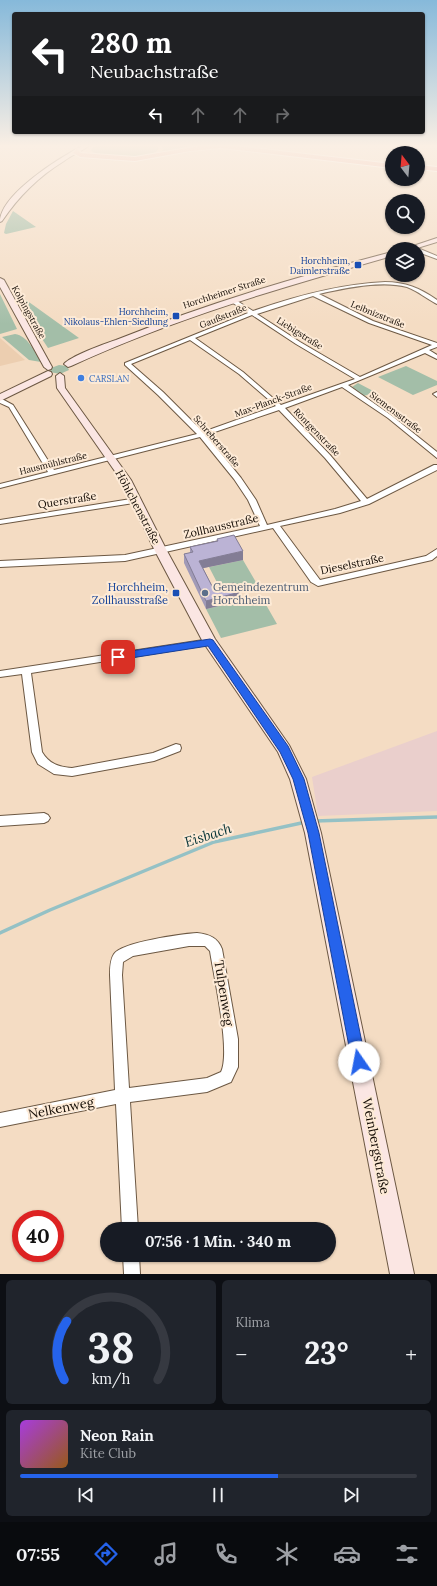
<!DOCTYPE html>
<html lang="de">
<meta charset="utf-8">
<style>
:root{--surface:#171b24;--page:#20242c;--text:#f1f3f6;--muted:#9ea1a6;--line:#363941;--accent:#2563eb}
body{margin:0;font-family:Lora,serif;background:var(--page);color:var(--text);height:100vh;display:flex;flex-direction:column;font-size:15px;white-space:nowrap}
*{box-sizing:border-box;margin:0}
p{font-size:13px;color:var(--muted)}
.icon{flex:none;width:22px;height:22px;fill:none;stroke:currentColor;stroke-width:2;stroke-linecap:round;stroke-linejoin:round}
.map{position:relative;height:1274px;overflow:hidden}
.drawer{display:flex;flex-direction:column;gap:6px;padding:6px;background:#0d0f14;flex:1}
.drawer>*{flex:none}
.top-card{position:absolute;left:12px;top:12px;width:413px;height:122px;border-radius:4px;box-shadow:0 1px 3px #0004;background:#202124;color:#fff;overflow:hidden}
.needle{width:26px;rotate:344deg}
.controls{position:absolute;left:385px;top:146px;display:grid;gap:8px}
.controls a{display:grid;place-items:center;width:40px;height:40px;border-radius:50%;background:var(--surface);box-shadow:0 1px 3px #0004;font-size:20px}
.speed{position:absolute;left:12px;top:1210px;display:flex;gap:8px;font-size:20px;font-weight:700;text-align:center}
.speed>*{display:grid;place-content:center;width:52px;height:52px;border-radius:50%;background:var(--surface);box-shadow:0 1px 3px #0004;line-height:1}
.speed .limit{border:6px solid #d22;background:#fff;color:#111}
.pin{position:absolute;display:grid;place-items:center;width:34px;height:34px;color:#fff;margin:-17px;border-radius:8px;box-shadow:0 2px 6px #0006}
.me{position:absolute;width:44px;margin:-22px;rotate:348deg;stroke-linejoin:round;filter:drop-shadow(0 0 3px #0008)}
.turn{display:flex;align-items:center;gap:14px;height:84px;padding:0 12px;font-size:18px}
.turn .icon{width:52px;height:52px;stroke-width:2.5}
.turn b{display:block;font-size:28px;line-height:34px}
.lanes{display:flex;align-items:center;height:38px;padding:0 12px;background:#0003;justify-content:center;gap:20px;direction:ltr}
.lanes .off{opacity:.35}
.big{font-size:30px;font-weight:700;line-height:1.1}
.drawer .widget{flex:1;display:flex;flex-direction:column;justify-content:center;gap:6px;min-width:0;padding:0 14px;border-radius:6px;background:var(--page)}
.drawer .dial{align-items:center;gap:0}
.dial svg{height:104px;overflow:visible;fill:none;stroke:var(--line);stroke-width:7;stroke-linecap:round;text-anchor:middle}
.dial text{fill:var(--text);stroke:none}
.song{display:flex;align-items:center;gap:12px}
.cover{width:48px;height:48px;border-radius:6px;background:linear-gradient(135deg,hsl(280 70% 55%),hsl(30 70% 35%))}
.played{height:4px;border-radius:2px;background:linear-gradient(90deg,var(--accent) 65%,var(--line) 65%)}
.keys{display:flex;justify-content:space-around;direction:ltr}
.heat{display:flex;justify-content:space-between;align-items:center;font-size:22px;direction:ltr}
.drawer .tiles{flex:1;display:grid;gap:6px;grid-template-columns:1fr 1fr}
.widget:last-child{grid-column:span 2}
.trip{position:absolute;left:100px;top:1222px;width:236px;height:40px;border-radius:20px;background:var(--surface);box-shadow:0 1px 3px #0004;font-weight:700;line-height:40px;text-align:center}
.tab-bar{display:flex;height:64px;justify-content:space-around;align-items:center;background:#090b0e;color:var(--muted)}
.tab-bar .icon{width:28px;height:28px}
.tab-bar .active{color:var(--accent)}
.tab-bar b{font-size:18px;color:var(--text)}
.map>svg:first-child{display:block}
</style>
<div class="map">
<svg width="437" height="1274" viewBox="0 0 437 1274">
<rect width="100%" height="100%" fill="#f4dcc3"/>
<!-- built -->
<path fill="#ecceb0" d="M0,338L25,360L0,366Z"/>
<!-- industrial -->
<path fill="#eacfcc" d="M437,731V811L318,816L312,777Z"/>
<!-- green -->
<path fill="#a3bea8" d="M161,145L215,147L156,154L163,150Z
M15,292L79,338L48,348L14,296Z
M0,294L17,329L0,334Z
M15,334C28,336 34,351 41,362L29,360L2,337Z
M59,365L67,366L69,370L60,374L50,372L51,368Z
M406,366L437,381V385L413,395L378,377Z
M358,383L375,392L364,396L352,387Z
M243,560L257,584L222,592L209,567Z
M261,596L277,624L221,638L206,609Z"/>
<!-- forest -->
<path fill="#9bb9a1" d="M98,145H155L159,148C154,161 101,158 91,151L92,148Z
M13,211L36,227L6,234L4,233L6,224Z"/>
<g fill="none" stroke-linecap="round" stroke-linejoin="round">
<!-- stream -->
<path stroke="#94c1c5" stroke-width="3.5" d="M315,821L437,817
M0,933L50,910L214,842L306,822"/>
<defs>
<path id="street" d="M416,249H420L437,256V259L418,252V249Z
M385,282C405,282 420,288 437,300V304C427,299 418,291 407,287C382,280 344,288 319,294L373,321L437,343V347L429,350L437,355V359L425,353L348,385L392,416L437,452V458L388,418L342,387L285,408L330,455L367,499L434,465H437V470L369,504L340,513L280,526L320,580L426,556L437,549V556L432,560L318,586L311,582L273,528L125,561L0,567V561L125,555L260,526L248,500L234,479L200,437L0,488V484L48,472L9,407L0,403V398L13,405L54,470L197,434L158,395L125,365V363L248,313L230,301V299H234L253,311C296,296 340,284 385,282ZM313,296L369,323L432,345L360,377L300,342L257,314ZM252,315L296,344L355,379L281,405L243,372L195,338ZM190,340L239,374L276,406L203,432L163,392L131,364ZM279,410L325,458L361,501L335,509L267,525L256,500L241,478L206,435Z
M437,392V397L433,394Z
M137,498L141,500L140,502L0,524V520Z
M210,639L213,640L215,642L213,644L31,673L42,752C49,764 59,767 72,768L153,753L176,744L180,745L181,748L180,751L154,761L72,776L54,774L38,764L32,752L22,674L0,677V671Z
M44,813L48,815L50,818L48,821L44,823L0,826V816Z
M197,933C209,934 218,938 222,949L238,1039V1067L231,1082L207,1092L130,1102L138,1229H122L116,1104L0,1127V1113L115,1090L110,975C110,968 110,960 114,954C122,942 182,934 197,933ZM189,946H205L210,951C214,977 231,1052 221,1072L207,1078L129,1088L122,975L123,962L133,956Z
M123,1255H139L140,1274H124Z"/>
<path id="secondary" d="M84,145H90C82,151 72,155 64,161C38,177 19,196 2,221L0,222C0,194 61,157 84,145Z
M437,238V242L414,249H404Z
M392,252V256C283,287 175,318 71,366L68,367L64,364C71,356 104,344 116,340C205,304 299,276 392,252Z
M0,278L4,280L52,367L51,369L48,370L44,367L0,287Z
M48,371L51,372L52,374L51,376L0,401V394Z
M60,373L64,376L65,388L131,480L167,551L215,639L289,745L306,779L321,833L414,1274H390L305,833L290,779L278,752L203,642L155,551L121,480L57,388L56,376Z"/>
<path id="highway" d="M205,145H228L392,164V168L221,148L190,151L135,161L80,157L73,153L77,149L81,153L135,157Z
M418,165L437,167V171L418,169Z"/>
</defs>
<!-- street casing -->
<use href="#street" stroke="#6c5843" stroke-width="2"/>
<!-- secondary casing -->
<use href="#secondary" stroke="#6c5843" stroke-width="2"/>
<!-- highway casing -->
<use href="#highway" stroke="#fff" stroke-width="2"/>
<!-- street -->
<use href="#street" fill="#fff" fill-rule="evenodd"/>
<!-- secondary -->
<use href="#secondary" fill="#fbe6e3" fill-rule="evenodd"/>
<!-- highway -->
<use href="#highway" fill="#f2ada1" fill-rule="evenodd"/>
</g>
<!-- wall -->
<path fill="#a19ab7" d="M217,539L243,560L203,568L213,588L240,592L239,601L206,609L184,563V554L190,553V547L217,541Z"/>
<!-- shaded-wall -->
<path fill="#837d95" d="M243,551V560L199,569V561Z
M240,592L239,601L206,609V601Z"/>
<!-- building -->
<path fill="#bbb3d5" stroke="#837d95" d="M234,535L243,551L199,561L213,588L234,583L240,592L206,601L184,554L193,552L190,547L218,541L217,539Z"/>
<!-- sky -->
<linearGradient id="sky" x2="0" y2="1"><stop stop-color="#86b9da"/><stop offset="0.45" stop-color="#faefe4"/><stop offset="1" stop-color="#faefe4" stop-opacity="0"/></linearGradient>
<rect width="437" height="324" fill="url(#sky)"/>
<!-- route -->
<path fill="#2563eb" stroke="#184099" d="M210,639L213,640L288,746L304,779L319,833L366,1062L364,1067L359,1069L354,1067L352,1062L308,833L293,779L280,752L208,646L118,660L113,657L118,653Z"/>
<!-- markers -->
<g fill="#1a4fb4" stroke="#fdead6" stroke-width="1.5">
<rect x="354" y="261" width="8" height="8" rx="2"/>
<rect x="172" y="312" width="8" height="8" rx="2"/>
<rect x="172" y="589" width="8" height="8" rx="2"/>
</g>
<circle fill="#3f7fe0" stroke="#fdead6" stroke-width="1.5" cx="81" cy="378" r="4"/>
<circle fill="#5c6f8a" stroke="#fdead6" stroke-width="1.5" cx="205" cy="593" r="4"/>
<g text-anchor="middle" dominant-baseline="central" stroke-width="4" stroke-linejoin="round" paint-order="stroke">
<!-- far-transit labels -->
<g font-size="9" fill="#164399" stroke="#fdead6" text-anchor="end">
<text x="350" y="260">Horchheim,<tspan x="350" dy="10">Daimlerstraße</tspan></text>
<text x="168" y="311">Horchheim,<tspan x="168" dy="10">Nikolaus-Ehlen-Siedlung</tspan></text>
</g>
<!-- far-street labels -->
<g font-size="9" fill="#140c05" stroke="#fdead6">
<text transform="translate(224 292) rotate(-18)">Horchheimer Straße</text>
<text transform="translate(29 312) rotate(61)">Kolpingstraße</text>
<text transform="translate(378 314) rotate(22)">Leibnizstraße</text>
<text transform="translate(223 316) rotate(-22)">Gaußstraße</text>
<text transform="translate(300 333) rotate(32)">Liebigstraße</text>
<text transform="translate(273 400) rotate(-20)">Max-Planck-Straße</text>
<text transform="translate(396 412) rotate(37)">Siemensstraße</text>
<text transform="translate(317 432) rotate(46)">Röntgenstraße</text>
<text transform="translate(217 441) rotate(49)">Schreberstraße</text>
<text transform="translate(53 463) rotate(-14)">Hausmühlstraße</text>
</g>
<!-- far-shop labels -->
<g font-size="9" fill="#366cbe" stroke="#fdead6" text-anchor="start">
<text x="89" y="378">CARSLAN</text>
</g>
<!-- street labels -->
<g font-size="11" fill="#140c05" stroke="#fdead6">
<text transform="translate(67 500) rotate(-9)">Querstraße</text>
<text transform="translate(138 507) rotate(62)">Höhlchenstraße</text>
<text transform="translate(221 526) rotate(-13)">Zollhausstraße</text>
<text transform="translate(352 564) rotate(-12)">Dieselstraße</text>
</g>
<!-- transit labels -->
<g font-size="11" fill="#164399" stroke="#fdead6" text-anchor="end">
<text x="168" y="587">Horchheim,<tspan x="168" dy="13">Zollhausstraße</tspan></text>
</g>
<!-- service labels -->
<g font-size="11" fill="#4e5e75" stroke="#fdead6" text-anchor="start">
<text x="213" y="587">Gemeindezentrum<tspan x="213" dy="13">Horchheim</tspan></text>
</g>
<!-- near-street labels -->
<g font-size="13" fill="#140c05" stroke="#fdead6">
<text transform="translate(224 993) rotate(81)">Tulpenweg</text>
<text transform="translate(61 1108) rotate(-11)">Nelkenweg</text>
<text transform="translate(376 1146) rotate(79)">Weinbergstraße</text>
</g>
<!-- near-water labels -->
<g font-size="14" font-style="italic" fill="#063437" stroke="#fdead6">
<text transform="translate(208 835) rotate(-18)">Eisbach</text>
</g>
</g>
</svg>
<div class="controls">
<a><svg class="needle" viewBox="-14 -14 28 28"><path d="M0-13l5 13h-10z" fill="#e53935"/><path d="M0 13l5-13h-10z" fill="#9ea1a6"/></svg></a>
<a><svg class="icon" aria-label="search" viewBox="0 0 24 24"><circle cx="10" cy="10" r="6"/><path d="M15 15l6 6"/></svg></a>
<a><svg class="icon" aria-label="layers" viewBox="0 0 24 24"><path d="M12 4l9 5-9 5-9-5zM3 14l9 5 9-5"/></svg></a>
</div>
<div class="speed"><div class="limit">40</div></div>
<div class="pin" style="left:118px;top:657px;background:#d93025"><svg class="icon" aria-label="arrive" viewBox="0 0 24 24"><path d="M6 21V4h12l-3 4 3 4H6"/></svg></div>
<svg class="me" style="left:359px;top:1062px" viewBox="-20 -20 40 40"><circle r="19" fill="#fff"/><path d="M0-13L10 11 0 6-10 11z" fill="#2563eb"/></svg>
<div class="trip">07:56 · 1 Min. · 340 m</div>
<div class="top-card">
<div class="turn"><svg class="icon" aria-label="left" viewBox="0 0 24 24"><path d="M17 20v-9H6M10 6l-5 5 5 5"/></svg><div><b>280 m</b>Neubachstraße</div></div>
<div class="lanes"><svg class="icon" aria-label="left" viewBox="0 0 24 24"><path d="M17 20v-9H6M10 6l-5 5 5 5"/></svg><svg class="icon off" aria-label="ahead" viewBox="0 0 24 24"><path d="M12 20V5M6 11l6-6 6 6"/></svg><svg class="icon off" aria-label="ahead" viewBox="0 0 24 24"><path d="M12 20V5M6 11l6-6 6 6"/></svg><svg class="icon off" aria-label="right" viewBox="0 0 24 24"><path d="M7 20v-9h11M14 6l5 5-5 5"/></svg></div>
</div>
</div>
<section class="drawer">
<div class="tiles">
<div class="widget dial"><svg viewBox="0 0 100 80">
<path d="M14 69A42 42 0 1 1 86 69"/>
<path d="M14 69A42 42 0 0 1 16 24" stroke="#2563eb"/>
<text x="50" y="56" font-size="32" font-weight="700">38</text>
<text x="50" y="72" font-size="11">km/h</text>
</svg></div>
<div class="widget"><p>Klima</p>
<div class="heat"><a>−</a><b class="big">23°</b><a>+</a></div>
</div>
<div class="widget">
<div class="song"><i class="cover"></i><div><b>Neon Rain</b><p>Kite Club</p></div></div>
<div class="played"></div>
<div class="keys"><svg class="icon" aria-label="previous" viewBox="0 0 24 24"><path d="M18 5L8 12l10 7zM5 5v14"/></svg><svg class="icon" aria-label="pause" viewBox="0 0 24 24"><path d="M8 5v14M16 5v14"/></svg><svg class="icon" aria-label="next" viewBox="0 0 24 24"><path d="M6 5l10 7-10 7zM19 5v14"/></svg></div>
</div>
</div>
</section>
<nav class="tab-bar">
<b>07:55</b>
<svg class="icon active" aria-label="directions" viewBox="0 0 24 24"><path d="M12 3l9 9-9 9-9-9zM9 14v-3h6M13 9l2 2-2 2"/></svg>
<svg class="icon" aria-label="music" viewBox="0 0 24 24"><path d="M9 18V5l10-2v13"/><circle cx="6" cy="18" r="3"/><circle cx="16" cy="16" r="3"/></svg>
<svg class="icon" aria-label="phone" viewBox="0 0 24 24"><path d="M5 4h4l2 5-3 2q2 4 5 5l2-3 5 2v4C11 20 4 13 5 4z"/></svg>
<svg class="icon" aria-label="climate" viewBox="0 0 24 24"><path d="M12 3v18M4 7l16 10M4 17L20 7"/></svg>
<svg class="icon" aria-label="car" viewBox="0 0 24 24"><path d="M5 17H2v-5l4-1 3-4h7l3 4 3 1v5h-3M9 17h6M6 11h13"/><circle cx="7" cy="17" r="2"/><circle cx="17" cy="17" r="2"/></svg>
<svg class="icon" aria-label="filters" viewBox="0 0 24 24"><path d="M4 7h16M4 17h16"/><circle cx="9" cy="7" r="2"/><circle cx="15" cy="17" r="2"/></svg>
</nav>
